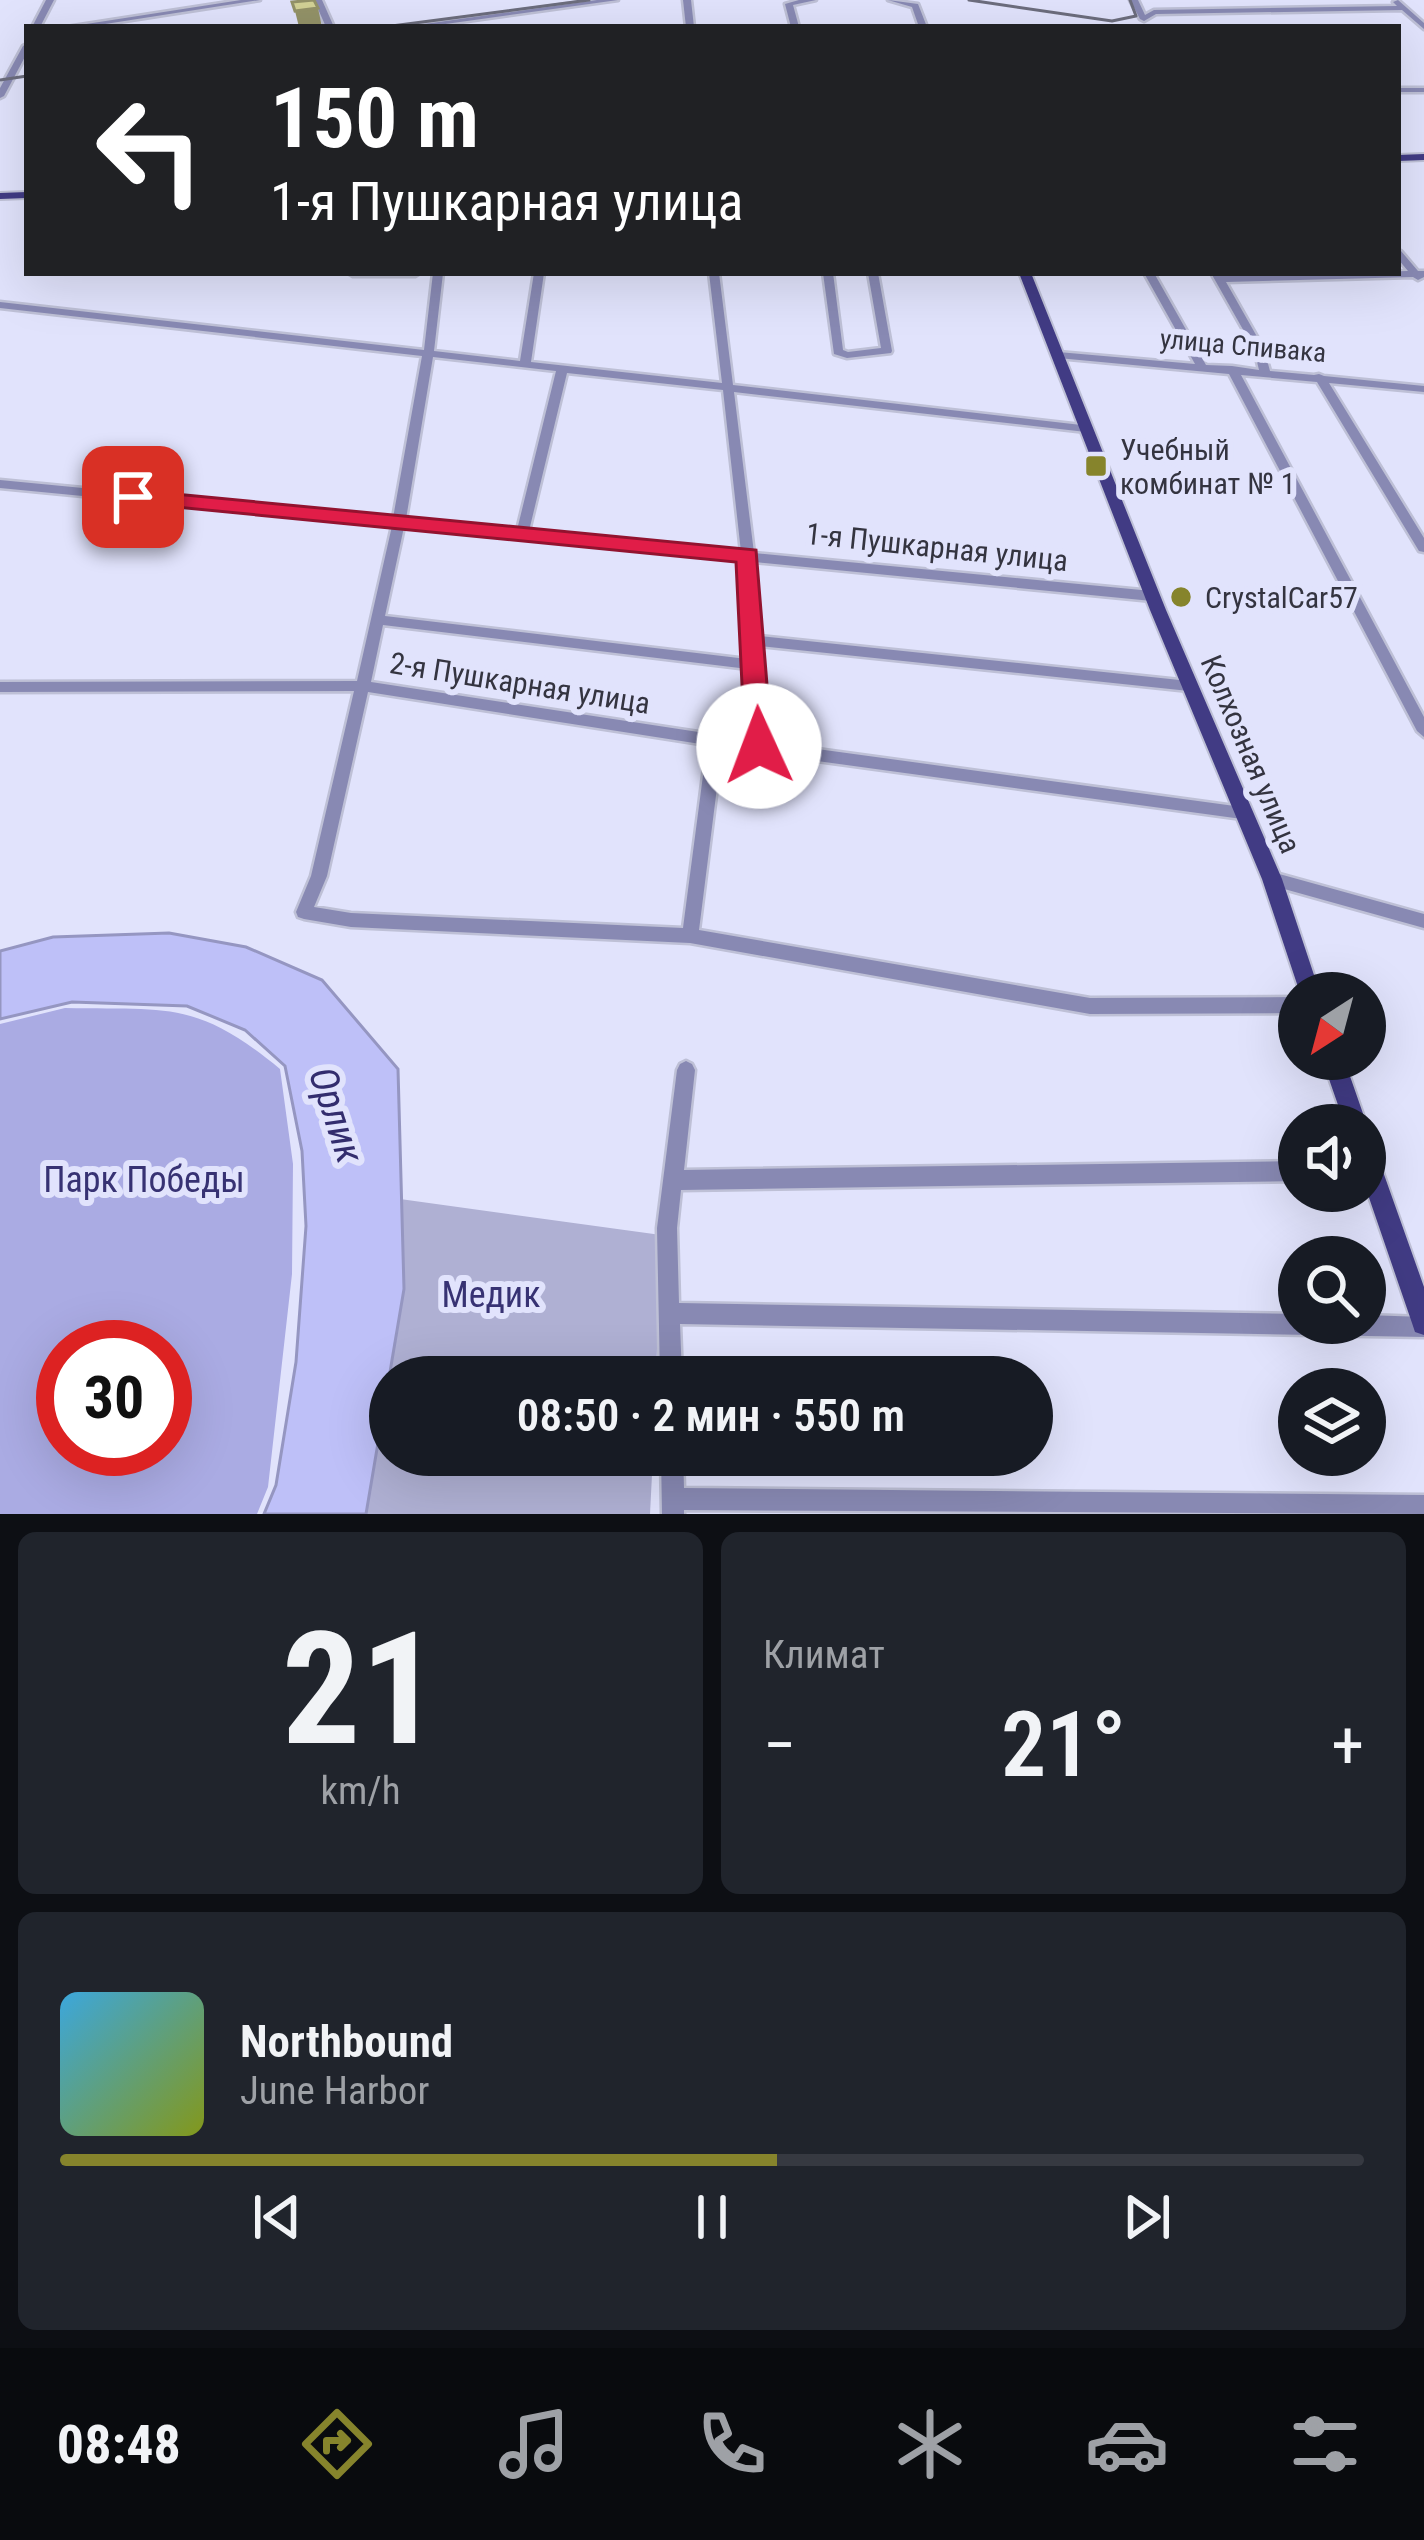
<!DOCTYPE html>
<html lang="ru">
<meta charset="utf-8">
<style>
:root{--surface:#171b24;--page:#20242c;--text:#f1f3f6;--muted:#9ea1a6;--line:#363941;--accent:#86842c}
body{margin:0;font-family:"Roboto Condensed",sans-serif;background:var(--page);color:var(--text);height:100vh;display:flex;flex-direction:column;font-size:45px;white-space:nowrap}
*{box-sizing:border-box;margin:0}
p{font-size:39px;color:var(--muted)}
.icon{flex:none;width:66px;height:66px;fill:none;stroke:currentColor;stroke-width:2;stroke-linecap:round;stroke-linejoin:round}
.map{position:relative;height:1514px;overflow:hidden}
.details{display:flex;flex-direction:column;gap:18px;padding:18px;background:#0d0f14;flex:1}
.details>*{flex:none}
.banner{position:absolute;left:24px;top:24px;width:1377px;height:252px;border-radius:0px;box-shadow:0 12px 48px #0002;background:#202124;color:#fff;overflow:hidden}
.needle{width:78px;rotate:216deg}
.tools{position:absolute;left:1278px;top:972px;display:grid;gap:24px}
.tools a{display:grid;place-items:center;width:108px;height:108px;border-radius:50%;background:var(--surface);box-shadow:0 12px 48px #0002;font-size:60px}
.speed{position:absolute;left:36px;top:1320px;display:flex;gap:24px;font-size:60px;font-weight:700;text-align:center}
.speed>*{display:grid;place-content:center;width:156px;height:156px;border-radius:50%;background:var(--surface);box-shadow:0 12px 48px #0002;line-height:1}
.speed .limit{border:18px solid #d22;background:#fff;color:#111}
.pin{position:absolute;display:grid;place-items:center;width:102px;height:102px;color:#fff;margin:-51px;border-radius:24px;box-shadow:0 6px 18px #0006}
.me{position:absolute;width:132px;margin:-66px;rotate:358deg;stroke-linejoin:round;filter:drop-shadow(0 0 9px #0008)}
.turn{display:flex;align-items:center;gap:42px;height:252px;padding:0 48px;font-size:54px}
.turn .icon{width:156px;height:156px;stroke-width:2.5}
.turn b{display:block;font-size:84px;line-height:102px}
.big{font-size:90px;font-weight:600;line-height:1.1}
.details .card{flex:1;display:flex;flex-direction:column;justify-content:center;gap:18px;min-width:0;padding:0 42px;border-radius:18px;background:var(--page)}
.details .dial{align-items:center;gap:0}
.dial b{font-size:156px;line-height:1}
.song{display:flex;align-items:center;gap:36px}
.cover{width:144px;height:144px;border-radius:18px;background:linear-gradient(135deg,hsl(200 70% 55%),hsl(70 70% 35%))}
.played{height:12px;border-radius:6px;background:linear-gradient(90deg,var(--accent) 55%,var(--line) 55%)}
.keys{display:flex;justify-content:space-around;direction:ltr}
.heat{display:flex;justify-content:space-between;align-items:center;font-size:66px;direction:ltr}
.details .tiles{flex:1;display:grid;gap:18px;grid-template-columns:1fr 1fr}
.card:last-child{grid-column:span 2}
.trip{position:absolute;left:369px;top:1356px;width:684px;height:120px;border-radius:60px;background:var(--surface);box-shadow:0 12px 48px #0002;font-weight:600;line-height:120px;text-align:center}
.menu{display:flex;height:192px;justify-content:space-around;align-items:center;background:#090b0e;color:var(--muted)}
.menu .icon{width:84px;height:84px}
.menu .on{color:var(--accent)}
.menu b{font-size:54px;color:var(--text)}
.map>svg:first-child{display:block}
</style>
<div class="map">
<svg width="1424" height="1514" viewBox="0 0 1424 1514">
<rect width="100%" height="100%" fill="#e1e3fc"/>
<!-- green -->
<path fill="#afb0d3" d="M400,1199L661,1235L656,1377H390V1455H653L650,1514H366L404,1289Z"/>
<!-- forest -->
<path fill="#aaabe3" fill-rule="evenodd" d="M65,1008C169,1010 196,1000 280,1069L293,1164L292,1274L268,1487L257,1514H0V1024ZM63,1347H165V1449H63Z"/>
<!-- water -->
<path fill="#bec0f8" stroke="#9596c1" stroke-width="3" d="M169,933L246,947L322,980L398,1069L404,1289L366,1514H264L276,1485L296,1362L306,1226L302,1151L285,1066L245,1030L187,1006L72,1002L0,1019V951L53,937Z"/>
<g fill="none" stroke-linecap="round" stroke-linejoin="round">
<defs>
<path id="minor" d="M46,0H54L40,27H32Z
M241,0H260L86,27H67Z
M314,0H322L334,27H326Z
M597,0H618L424,27H403Z
M683,0H691L694,27H686Z
M799,0H816L793,5L799,27H791L785,4Z
M888,0L918,4L927,27H919L912,7Z
M1130,0H1138L1145,15L1154,10L1397,6L1393,2L1398,0L1424,23V29L1402,10L1156,14L1144,21L1140,19Z
M27,44V53L4,96L0,98V88L23,46Z
M1398,88H1424V92H1398Z
M1398,250L1401,251L1418,271H1424V277L1418,280L1413,277L1226,282L1264,349L1270,371L1314,375L1319,374L1324,376L1424,386V392L1329,383L1424,538V552L1419,551L1317,382L1241,375L1424,717V737L1417,731L1229,374L1058,358L1053,355L1058,352L1195,364L1144,273H1154L1206,365L1232,366L1259,370L1254,349L1211,273H1221L1223,276L1408,271L1398,259Z
M348,273H420L415,276H353Z
M433,273H443L434,351L520,361L534,273H544L531,362L722,383L709,273H719L733,385L1090,426V430L1086,432L734,392L754,553L1152,591L1159,596L1152,601L755,562L760,636L1189,681L1196,686L1189,691L760,646L766,742L1242,807L1248,809L1250,813L1248,817L1242,819L722,748L699,930L1090,998L1299,997V1013L1090,1014L690,943L351,927L304,919L298,917L296,912L311,876L354,691L0,692V682L357,681L392,526L0,488V480L393,518L422,356L0,308V302L424,350ZM433,357L556,371L517,530L406,519ZM567,373L723,390L741,552L529,531ZM404,527L742,560L747,659L385,616ZM383,625L748,669L751,740L371,682ZM368,692L707,745L683,928L351,913L314,907L327,876Z
M823,273H833L843,350L848,352L881,348L868,273H878L892,351L891,353L847,358L834,354Z
M1272,872L1424,914V928L1266,884L1264,879L1266,874Z
M686,1061L692,1064L695,1070L684,1170L1299,1161V1181L681,1190L677,1228L679,1303L1299,1314V1323H1365V1315L1424,1317V1337L680,1324L682,1377H660L657,1228L677,1070L680,1064Z
M661,1455H683L684,1488L1424,1495V1514L684,1510V1514H662Z"/>
<path id="major" d="M1424,154V160L1398,161V155Z
M27,192V198L0,199V193Z
M1019,273H1031L1166,610L1282,879L1320,993H1300L1262,879L1150,610Z
M1322,1059H1344L1367,1125L1365,1130V1125H1345Z
M1365,1141L1373,1144L1376,1152L1424,1287V1335L1415,1332L1412,1323L1365,1186Z"/>
</defs>
<!-- minor casing -->
<use href="#minor" stroke="#bec0d6" stroke-width="5"/>
<!-- major casing -->
<use href="#major" stroke="#bec0d6" stroke-width="4"/>
<!-- minor -->
<use href="#minor" fill="#8889b3" fill-rule="evenodd"/>
<!-- major -->
<use href="#major" fill="#413b84" fill-rule="evenodd"/>
<!-- tram -->
<path stroke="#6c6d7d" stroke-width="3" d="M969,0L1112,21L1136,16L1130,0
M384,27L589,0
M0,80L27,76"/>
</g>
<!-- shaded-wall -->
<path fill="#939268" d="M318,8L322,27H299L295,11Z"/>
<!-- building -->
<path fill="#d2d195" stroke="#939268" stroke-width="3" d="M314,0L318,8L295,11L292,2Z"/>
<!-- route -->
<path fill="#e11d48" stroke="#92132f" stroke-width="3" d="M133,490L756,550L772,746L759,757L745,746L736,562L125,502L122,497Z"/>
<!-- markers -->
<g fill="#86842c" stroke="#e1e3fc" stroke-width="4.5">
<rect x="1084" y="454" width="24" height="24" rx="6"/>
<circle cx="1181" cy="597" r="12"/>
</g>
<g text-anchor="middle" dominant-baseline="central" stroke-width="12" stroke-linejoin="round" paint-order="stroke">
<!-- far-street labels -->
<g font-size="27" fill="#343440" stroke="#e1e3fc">
<text transform="translate(1243 346) rotate(5)">улица Спивака</text>
</g>
<!-- poi labels -->
<g font-size="30" fill="#343440" stroke="#e1e3fc" text-anchor="start">
<text x="1120" y="449">Учебный<tspan x="1120" dy="34">комбинат № 1</tspan></text>
<text x="1205" y="597">CrystalCar57</text>
</g>
<!-- street labels -->
<g font-size="30" fill="#343440" stroke="#e1e3fc">
<text transform="translate(937 547) rotate(6)">1-я Пушкарная улица</text>
<text transform="translate(520 683) rotate(9)">2-я Пушкарная улица</text>
<text transform="translate(1251 754) rotate(67)">Колхозная улица</text>
</g>
<!-- near-park labels -->
<g font-size="36" fill="#373273" stroke="#e1e3fc">
<text x="144" y="1180">Парк Победы</text>
<text x="491" y="1295">Медик</text>
</g>
<!-- near-water labels -->
<g font-size="39" font-style="italic" fill="#332d6e" stroke="#e1e3fc">
<text transform="translate(336 1115) rotate(72)">Орлик</text>
</g>
</g>
</svg>
<div class="tools">
<a><svg class="needle" viewBox="-14 -14 28 28"><path d="M0-13l5 13h-10z" fill="#e53935"/><path d="M0 13l5-13h-10z" fill="#9ea1a6"/></svg></a>
<a><svg class="icon" aria-label="sound" viewBox="0 0 24 24"><path d="M4 9h4l5-4v14l-5-4H4zM17 9q2 3 0 6"/></svg></a>
<a><svg class="icon" aria-label="search" viewBox="0 0 24 24"><circle cx="10" cy="10" r="6"/><path d="M15 15l6 6"/></svg></a>
<a><svg class="icon" aria-label="layers" viewBox="0 0 24 24"><path d="M12 4l9 5-9 5-9-5zM3 14l9 5 9-5"/></svg></a>
</div>
<div class="speed"><div class="limit">30</div></div>
<div class="pin" style="left:133px;top:497px;background:#d93025"><svg class="icon" aria-label="arrive" viewBox="0 0 24 24"><path d="M6 21V4h12l-3 4 3 4H6"/></svg></div>
<svg class="me" style="left:759px;top:746px" viewBox="-20 -20 40 40"><circle r="19" fill="#fff"/><path d="M0-13L10 11 0 6-10 11z" fill="#e11d48"/></svg>
<div class="trip">08:50 · 2 мин · 550 m</div>
<div class="banner">
<div class="turn"><svg class="icon" aria-label="left" viewBox="0 0 24 24"><path d="M17 20v-9H6M10 6l-5 5 5 5"/></svg><div><b>150 m</b>1-я Пушкарная улица</div></div>
</div>
</div>
<section class="details">
<div class="tiles">
<div class="card dial"><b>21</b><p>km/h</p></div>
<div class="card"><p>Климат</p>
<div class="heat"><a>−</a><b class="big">21°</b><a>+</a></div>
</div>
<div class="card">
<div class="song"><i class="cover"></i><div><b>Northbound</b><p>June Harbor</p></div></div>
<div class="played"></div>
<div class="keys"><svg class="icon" aria-label="previous" viewBox="0 0 24 24"><path d="M18 5L8 12l10 7zM5 5v14"/></svg><svg class="icon" aria-label="pause" viewBox="0 0 24 24"><path d="M8 5v14M16 5v14"/></svg><svg class="icon" aria-label="next" viewBox="0 0 24 24"><path d="M6 5l10 7-10 7zM19 5v14"/></svg></div>
</div>
</div>
</section>
<nav class="menu">
<b>08:48</b>
<svg class="icon on" aria-label="directions" viewBox="0 0 24 24"><path d="M12 3l9 9-9 9-9-9zM9 14v-3h6M13 9l2 2-2 2"/></svg>
<svg class="icon" aria-label="music" viewBox="0 0 24 24"><path d="M9 18V5l10-2v13"/><circle cx="6" cy="18" r="3"/><circle cx="16" cy="16" r="3"/></svg>
<svg class="icon" aria-label="phone" viewBox="0 0 24 24"><path d="M5 4h4l2 5-3 2q2 4 5 5l2-3 5 2v4C11 20 4 13 5 4z"/></svg>
<svg class="icon" aria-label="climate" viewBox="0 0 24 24"><path d="M12 3v18M4 7l16 10M4 17L20 7"/></svg>
<svg class="icon" aria-label="car" viewBox="0 0 24 24"><path d="M5 17H2v-5l4-1 3-4h7l3 4 3 1v5h-3M9 17h6M6 11h13"/><circle cx="7" cy="17" r="2"/><circle cx="17" cy="17" r="2"/></svg>
<svg class="icon" aria-label="filters" viewBox="0 0 24 24"><path d="M4 7h16M4 17h16"/><circle cx="9" cy="7" r="2"/><circle cx="15" cy="17" r="2"/></svg>
</nav>
